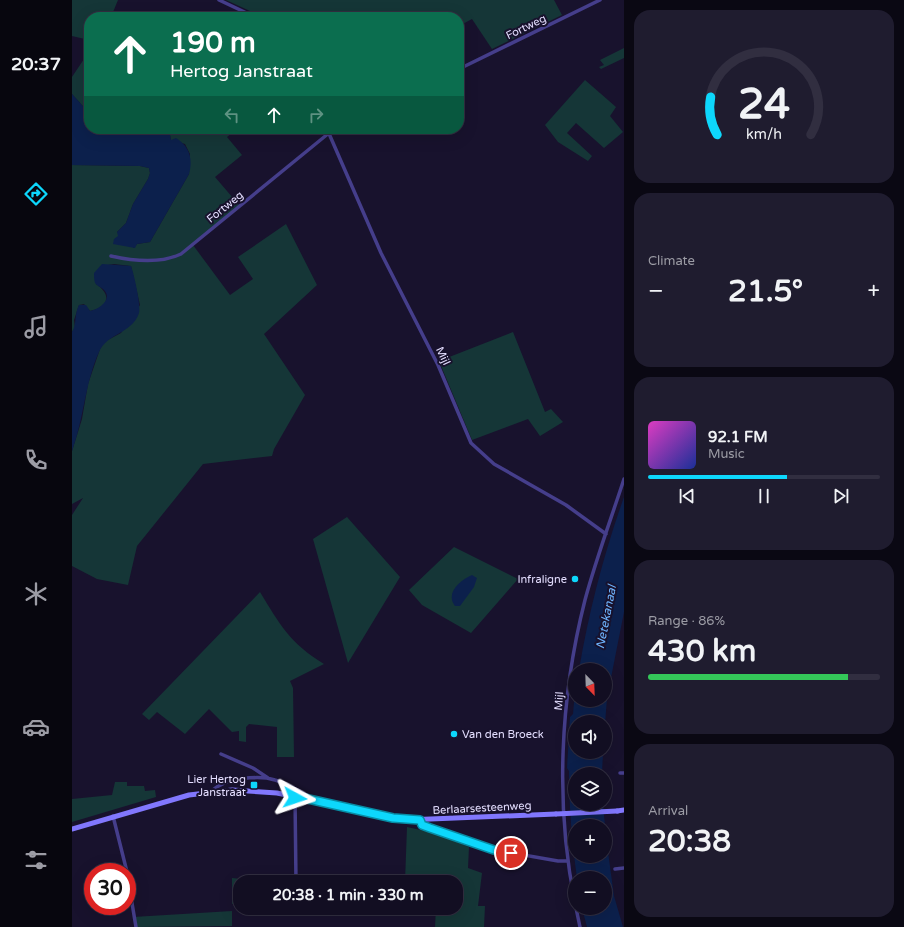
<!DOCTYPE html>
<meta charset="utf-8">
<style>
:root{--surface:#120e22;--page:#1f1c2f;--text:#f1f3f6;--muted:#9c9ca5;--line:#312e40;--accent:#0dd7fc}
body{margin:0;font-family:"Varela Round",sans-serif;background:var(--page);color:var(--text);height:100vh;display:flex;flex-direction:column;font-size:15px;white-space:nowrap}
*{box-sizing:border-box;margin:0}
p{font-size:13px;color:var(--muted)}
.icon{flex:none;width:22px;height:22px;fill:none;stroke:currentColor;stroke-width:2;stroke-linecap:round;stroke-linejoin:round}
.map{position:relative;flex:1;overflow:hidden}
.panel{display:flex;flex-direction:column;gap:10px;padding:10px;background:#0a0813;width:280px}
.panel>*{flex:none}
.top-card{position:absolute;left:12px;top:12px;width:380px;height:122px;border-radius:16px;box-shadow:0 4px 16px #0002,0 0 0 1px var(--line);background:#0b6e4f;color:#fff;overflow:hidden}
.needle{width:26px;rotate:157deg}
.fabs{position:absolute;left:496px;top:663px;display:grid;gap:8px}
.fabs a{display:grid;place-items:center;width:44px;height:44px;border-radius:50%;background:var(--surface);box-shadow:0 4px 16px #0002,0 0 0 1px var(--line);font-size:20px}
.speed{position:absolute;left:12px;top:863px;display:flex;gap:8px;font-size:20px;font-weight:700;text-align:center}
.speed>*{display:grid;place-content:center;width:52px;height:52px;border-radius:50%;background:var(--surface);box-shadow:0 4px 16px #0002,0 0 0 1px var(--line);line-height:1}
.speed .limit{border:6px solid #d22;background:#fff;color:#111}
.pin{position:absolute;display:grid;place-items:center;width:34px;height:34px;color:#fff;margin:-17px;border:2px solid #fff;border-radius:50%;box-shadow:0 1px 4px #0007}
.me{position:absolute;width:44px;margin:-22px;rotate:95deg;stroke-linejoin:round;filter:drop-shadow(0 0 3px #0008)}
.turn{display:flex;align-items:center;gap:14px;height:84px;padding:0 20px;font-size:18px}
.turn .icon{width:52px;height:52px;stroke-width:2.5}
.turn b{display:block;font-size:28px;line-height:34px}
.lanes{display:flex;align-items:center;height:38px;padding:0 20px;background:#0003;justify-content:center;gap:20px;direction:ltr}
.lanes .off{opacity:.35}
.big{font-size:30px;font-weight:700;line-height:1.1}
.panel .card{flex:1;display:flex;flex-direction:column;justify-content:center;gap:6px;min-width:0;padding:0 14px;border-radius:16px;background:var(--page)}
.panel .dial{align-items:center;gap:0}
.dial svg{height:104px;overflow:visible;fill:none;stroke:var(--line);stroke-width:7;stroke-linecap:round;text-anchor:middle}
.dial text{fill:var(--text);stroke:none}
.song{display:flex;align-items:center;gap:12px}
.cover{width:48px;height:48px;border-radius:6px;background:linear-gradient(135deg,hsl(310 70% 55%),hsl(230 70% 35%))}
.played{height:4px;border-radius:2px;background:linear-gradient(90deg,var(--accent) 60%,var(--line) 60%)}
.keys{display:flex;justify-content:space-around;direction:ltr}
.heat{display:flex;justify-content:space-between;align-items:center;font-size:22px;direction:ltr}
.charge{height:6px;border-radius:3px;background:linear-gradient(90deg,#34c759 86%,var(--line) 0)}
.trip{position:absolute;left:161px;top:875px;width:230px;height:40px;border-radius:16px;background:var(--surface);box-shadow:0 4px 16px #0002,0 0 0 1px var(--line);font-weight:700;line-height:40px;text-align:center}
main{display:flex;flex:1;min-height:0}
.tabs{display:flex;flex-direction:column;width:72px;justify-content:space-around;align-items:center;background:#07060e;color:var(--muted)}
.tabs .icon{width:28px;height:28px}
.tabs .selected{color:var(--accent)}
.tabs b{font-size:18px;color:var(--text)}
.map>svg:first-child{display:block}
</style>
<main>
<nav class="tabs">
<b>20:37</b>
<svg class="icon selected" aria-label="directions" viewBox="0 0 24 24"><path d="M12 3l9 9-9 9-9-9zM9 14v-3h6M13 9l2 2-2 2"/></svg>
<svg class="icon" aria-label="music" viewBox="0 0 24 24"><path d="M9 18V5l10-2v13"/><circle cx="6" cy="18" r="3"/><circle cx="16" cy="16" r="3"/></svg>
<svg class="icon" aria-label="phone" viewBox="0 0 24 24"><path d="M5 4h4l2 5-3 2q2 4 5 5l2-3 5 2v4C11 20 4 13 5 4z"/></svg>
<svg class="icon" aria-label="climate" viewBox="0 0 24 24"><path d="M12 3v18M4 7l16 10M4 17L20 7"/></svg>
<svg class="icon" aria-label="car" viewBox="0 0 24 24"><path d="M5 17H2v-5l4-1 3-4h7l3 4 3 1v5h-3M9 17h6M6 11h13"/><circle cx="7" cy="17" r="2"/><circle cx="17" cy="17" r="2"/></svg>
<svg class="icon" aria-label="filters" viewBox="0 0 24 24"><path d="M4 7h16M4 17h16"/><circle cx="9" cy="7" r="2"/><circle cx="15" cy="17" r="2"/></svg>
</nav>
<div class="map">
<svg width="552" height="927" viewBox="0 0 552 927">
<rect width="100%" height="100%" fill="#18122d"/>
<!-- green -->
<path fill="#153637" d="M0,0H46L39,17H17V40L0,36Z
M154,0H482L490,15L420,49L400,19L387,26V17H191Z
M552,48V58L529,69L527,67L532,65L528,60Z
M14,56L17,57V113L0,94V77Z
M513,80L544,107L538,116L551,132L532,148L504,123L495,133L520,156L516,161L486,142L473,125Z
M61,129H165L155,137L170,155L143,177L167,205L121,245L158,295L181,279L166,257L214,224L245,285L192,334L233,395L202,449L200,456L131,464L65,546L56,585L25,579L0,566V515L11,498L0,504V451L10,419L16,384L28,349L32,342L49,333L68,305L59,266L42,264L36,265L24,284C40,295 37,307 18,311L12,304L7,305L2,320L3,328L0,332V165L68,166L77,168L78,173L76,179L61,204L54,223L45,232L62,248L65,244L78,242L117,174L118,154L113,144L99,140L98,135L82,134Z
M441,332L473,412L479,409L491,422L468,436L456,419L400,440L367,361Z
M275,517L328,577L276,663L241,539Z
M382,547L446,579L399,633L350,605L337,590Z
M188,592C208,625 218,643 252,664L218,681L221,688L222,757H205V727L177,724L174,727V742L167,741V731L160,732L137,709L113,734L85,712L77,720L70,714Z
M43,782H55V786H72L73,791L83,790L84,797L0,822V799L40,795Z
M335,827L367,834L397,847L396,868L410,873L406,906H413L412,927H363L364,908H384V882H333Z
M160,878L196,882H168V903L160,904Z
M160,911V926L63,927L61,917Z"/>
<!-- water -->
<path fill="#0c204c" d="M0,94L17,113V129H61L82,134L98,135L99,140L104,138C118,147 121,159 117,174L78,242L65,244L63,248L41,244L42,239L46,236L45,232L54,223L61,204L76,179L78,173L77,168L68,166L0,165Z
M30,264L59,266C62,274 69,305 67,313C60,334 35,333 27,352C13,383 12,418 0,451V332C5,324 2,314 7,305H14L18,311C27,309 42,299 31,289C29,287 25,286 23,283C22,280 22,276 22,273Z
M552,497V612L535,698L533,724V722H503V752H531L530,774H503V804H531L533,826H503V856H533V830L542,896L551,927H515L510,908H533V878H505C500,842 497,807 497,771L495,768L498,717L501,714L503,691V700H533V670H507C517,611 532,553 552,497Z
M400,575L405,578L402,587L388,606H383C373,593 388,580 400,575Z"/>
<g fill="none" stroke-linecap="round" stroke-linejoin="round">
<!-- street -->
<path stroke="#453e8b" stroke-width="3.5" d="M147,0L183,17
M387,69L528,0
M255,129L309,253L366,365L399,443L422,464L494,505L534,534
M39,256C61,261 88,264 109,254L257,133L265,129
M149,754L181,768L196,778
M548,773H552
M140,791C152,778 187,775 203,780C217,784 230,793 243,799
M223,796L224,882
M41,816L55,872
M348,820L350,825L358,828L423,850L486,861H496
M543,869L552,868
M55,873L64,927
M503,903C483,804 488,698 513,600C524,559 539,519 552,479
M225,908V913
M504,908L508,927"/>
<!-- secondary -->
<path stroke="#8177fd" stroke-width="5" d="M545,811L552,810
M0,829L117,795L160,790L205,793L334,820L484,814"/>
<!-- secondary-bridge -->
<path stroke="#8177fd" stroke-width="5" d="M484,814L545,811"/>
</g>
<g fill="none" stroke-linecap="round" stroke-linejoin="round">
<defs>
<path id="route" d="M223,798V796L321,818L348,820L350,825L358,828L422,850L439,853"/>
</defs>
<!-- route casing -->
<use href="#route" stroke="#088ca4" stroke-width="10"/>
<!-- route -->
<use href="#route" stroke="#0dd7fc" stroke-width="7"/>
</g>
<!-- markers -->
<g fill="#0dd7fc" stroke="#18122d" stroke-width="1.5">
<circle cx="503" cy="579" r="4"/>
<circle cx="382" cy="734" r="4"/>
<rect x="178" y="781" width="8" height="8" rx="2"/>
</g>
<g text-anchor="middle" dominant-baseline="central" stroke-width="4" stroke-linejoin="round" paint-order="stroke">
<!-- street labels -->
<g font-size="11" fill="#e4deff" stroke="#18122d">
<text transform="translate(454 27) rotate(-26)">Fortweg</text>
<text transform="translate(153 207) rotate(-39)">Fortweg</text>
<text transform="translate(371 356) rotate(65)">Mijl</text>
<text transform="translate(487 701) rotate(-85)">Mijl</text>
<text transform="translate(410 808) rotate(-3)">Berlaarsesteenweg</text>
</g>
<!-- poi labels -->
<g font-size="11" fill="#e4deff" stroke="#18122d" text-anchor="end">
<text x="495" y="579">Infraligne</text>
<text x="390" y="734" text-anchor="start">Van den Broeck</text>
<text x="174" y="779">Lier Hertog<tspan x="174" dy="13">Janstraat</tspan></text>
</g>
<!-- water labels -->
<g font-size="12" font-style="italic" fill="#6eb3fd" stroke="#18122d">
<text transform="translate(534 617) rotate(-79)">Netekanaal</text>
</g>
</g>
</svg>
<div class="fabs">
<a><svg class="needle" viewBox="-14 -14 28 28"><path d="M0-13l5 13h-10z" fill="#e53935"/><path d="M0 13l5-13h-10z" fill="#9c9ca5"/></svg></a>
<a><svg class="icon" aria-label="sound" viewBox="0 0 24 24"><path d="M4 9h4l5-4v14l-5-4H4zM17 9q2 3 0 6"/></svg></a>
<a><svg class="icon" aria-label="layers" viewBox="0 0 24 24"><path d="M12 4l9 5-9 5-9-5zM3 14l9 5 9-5"/></svg></a>
<a>+</a>
<a>−</a>
</div>
<div class="speed"><div class="limit">30</div></div>
<div class="pin" style="left:439px;top:853px;background:#d93025"><svg class="icon" aria-label="arrive" viewBox="0 0 24 24"><path d="M6 21V4h12l-3 4 3 4H6"/></svg></div>
<svg class="me" style="left:223px;top:798px" viewBox="-20 -20 40 40"><path d="M0-17L14 15 0 8-14 15z" fill="#0dd7fc" stroke="#fff" stroke-width="4"/></svg>
<div class="trip">20:38 · 1 min · 330 m</div>
<div class="top-card">
<div class="turn"><svg class="icon" aria-label="ahead" viewBox="0 0 24 24"><path d="M12 20V5M6 11l6-6 6 6"/></svg><div><b>190 m</b>Hertog Janstraat</div></div>
<div class="lanes"><svg class="icon off" aria-label="left" viewBox="0 0 24 24"><path d="M17 20v-9H6M10 6l-5 5 5 5"/></svg><svg class="icon" aria-label="ahead" viewBox="0 0 24 24"><path d="M12 20V5M6 11l6-6 6 6"/></svg><svg class="icon off" aria-label="right" viewBox="0 0 24 24"><path d="M7 20v-9h11M14 6l5 5-5 5"/></svg></div>
</div>
</div>
<section class="panel">
<div class="card dial"><svg viewBox="0 0 100 80">
<path d="M14 69A42 42 0 1 1 86 69"/>
<path d="M14 69A42 42 0 0 1 9 40" stroke="#0dd7fc"/>
<text x="50" y="56" font-size="32" font-weight="700">24</text>
<text x="50" y="72" font-size="11">km/h</text>
</svg></div>
<div class="card"><p>Climate</p>
<div class="heat"><a>−</a><b class="big">21.5°</b><a>+</a></div>
</div>
<div class="card">
<div class="song"><i class="cover"></i><div><b>92.1 FM</b><p>Music</p></div></div>
<div class="played"></div>
<div class="keys"><svg class="icon" aria-label="previous" viewBox="0 0 24 24"><path d="M18 5L8 12l10 7zM5 5v14"/></svg><svg class="icon" aria-label="pause" viewBox="0 0 24 24"><path d="M8 5v14M16 5v14"/></svg><svg class="icon" aria-label="next" viewBox="0 0 24 24"><path d="M6 5l10 7-10 7zM19 5v14"/></svg></div>
</div>
<div class="card"><p>Range · 86%</p><b class="big">430 km</b><div class="charge"></div></div>
<div class="card"><p>Arrival</p><b class="big">20:38</b></div>
</section>
</main>
